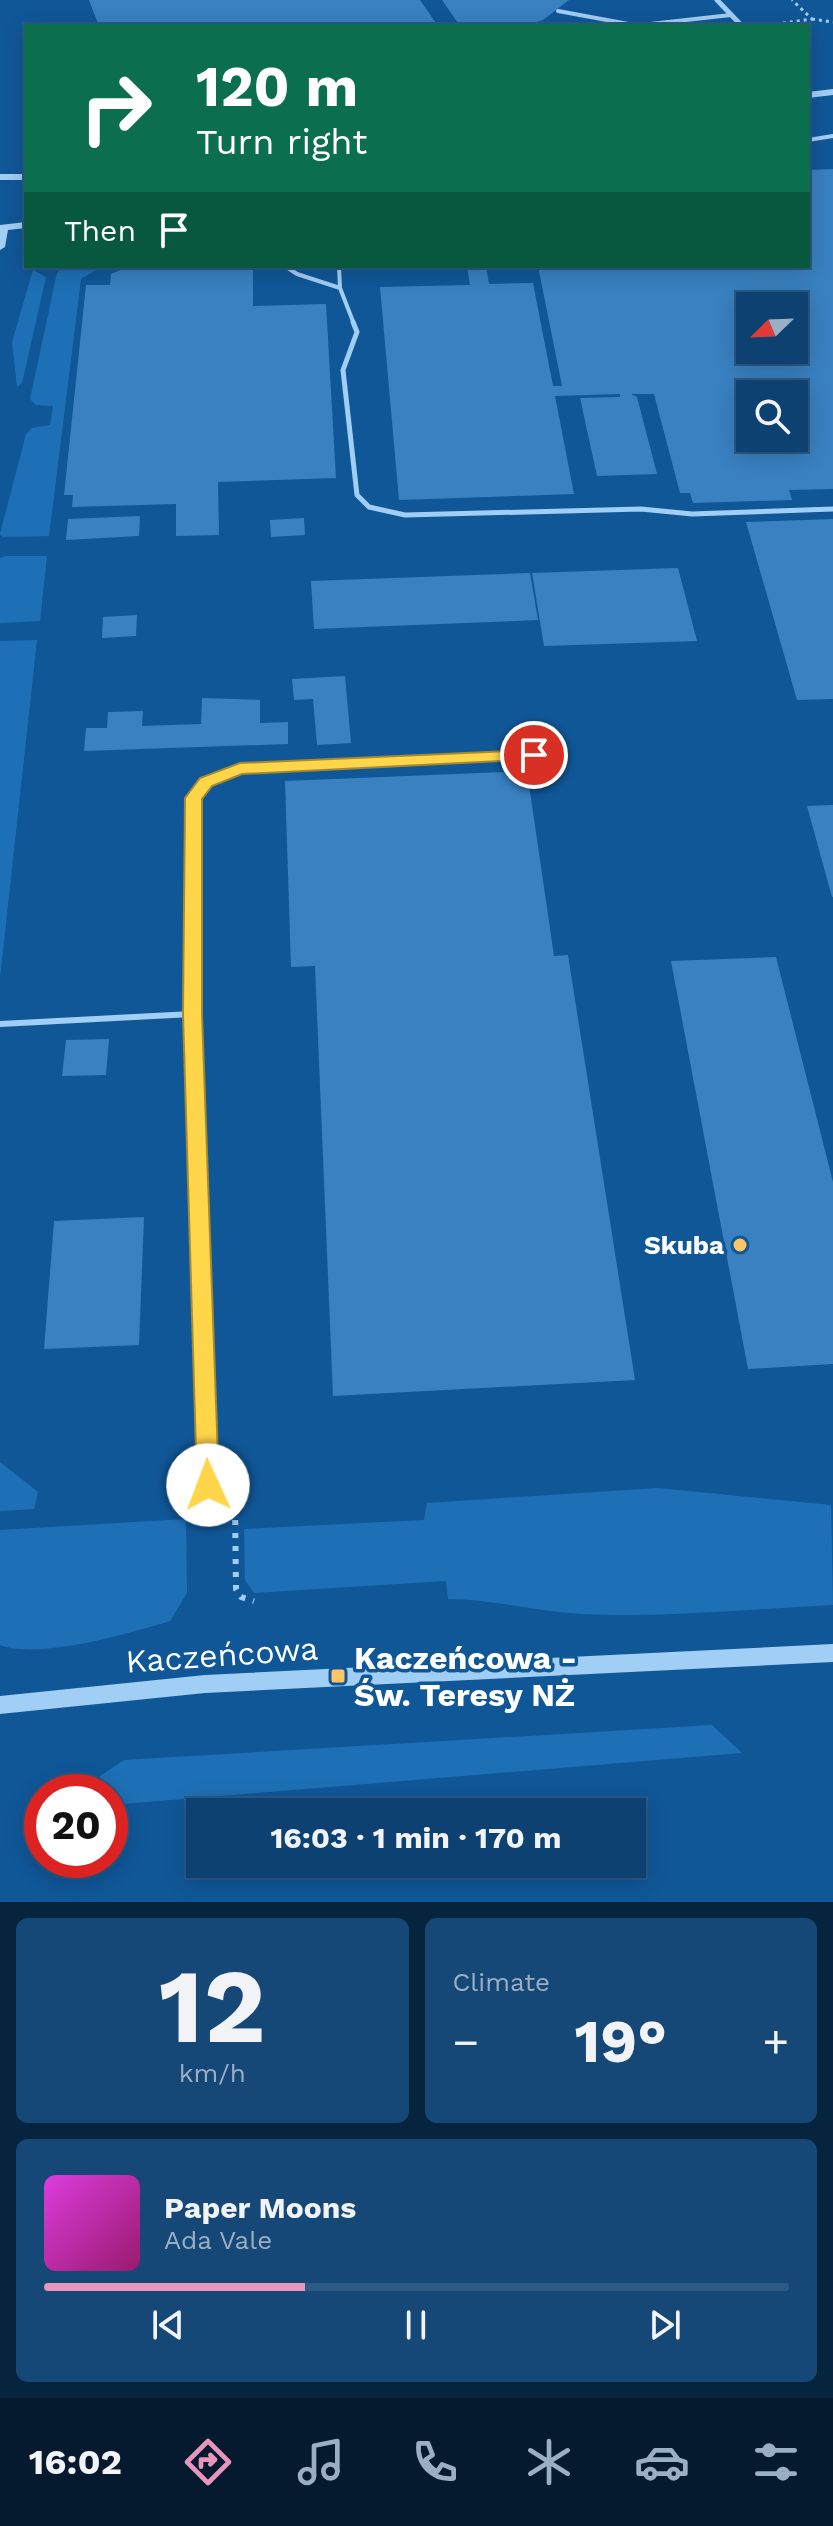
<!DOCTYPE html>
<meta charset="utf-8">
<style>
:root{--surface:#0c4172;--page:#154877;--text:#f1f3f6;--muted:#9aafc4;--line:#2c5a84;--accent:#e797bd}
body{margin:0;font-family:"Work Sans",sans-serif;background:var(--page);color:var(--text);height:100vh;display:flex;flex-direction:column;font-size:30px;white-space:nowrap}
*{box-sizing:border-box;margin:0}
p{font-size:26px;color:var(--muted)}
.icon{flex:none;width:44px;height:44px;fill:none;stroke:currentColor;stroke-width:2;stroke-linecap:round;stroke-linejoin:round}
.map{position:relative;height:1902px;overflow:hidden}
.drawer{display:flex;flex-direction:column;gap:16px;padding:16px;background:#07243f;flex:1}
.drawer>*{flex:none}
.hud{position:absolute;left:24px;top:24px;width:786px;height:244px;border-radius:0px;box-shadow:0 4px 20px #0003,0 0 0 2px var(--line);background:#0b6e4f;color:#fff;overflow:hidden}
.needle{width:52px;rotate:247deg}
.tools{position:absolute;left:736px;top:292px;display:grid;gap:16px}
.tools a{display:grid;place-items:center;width:72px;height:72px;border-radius:0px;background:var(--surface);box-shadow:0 4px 20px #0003,0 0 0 2px var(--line);font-size:40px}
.speed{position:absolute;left:24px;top:1774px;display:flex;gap:16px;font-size:40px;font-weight:700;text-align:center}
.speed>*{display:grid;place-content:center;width:104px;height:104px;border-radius:50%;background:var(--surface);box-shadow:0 4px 20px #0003,0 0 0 2px var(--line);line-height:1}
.speed .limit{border:12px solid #d22;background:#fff;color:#111}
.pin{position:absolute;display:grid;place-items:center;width:68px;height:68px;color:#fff;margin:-34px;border:4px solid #fff;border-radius:50%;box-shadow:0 2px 8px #0007}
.me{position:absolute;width:88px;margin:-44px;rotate:358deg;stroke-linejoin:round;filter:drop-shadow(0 0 6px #0008)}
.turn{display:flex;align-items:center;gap:28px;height:168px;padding:0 40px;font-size:36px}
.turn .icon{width:104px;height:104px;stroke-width:2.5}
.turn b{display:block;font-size:56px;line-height:68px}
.then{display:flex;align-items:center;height:76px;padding:0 40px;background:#0003;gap:16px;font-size:30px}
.big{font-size:60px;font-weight:700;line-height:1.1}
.drawer .card{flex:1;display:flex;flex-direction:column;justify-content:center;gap:12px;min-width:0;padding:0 28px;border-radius:12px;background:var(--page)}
.drawer .dial{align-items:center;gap:0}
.dial b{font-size:104px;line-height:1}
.song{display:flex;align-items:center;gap:24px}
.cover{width:96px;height:96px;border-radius:12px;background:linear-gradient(135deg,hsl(300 70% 55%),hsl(320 70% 35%))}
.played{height:8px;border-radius:4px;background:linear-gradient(90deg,var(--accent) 35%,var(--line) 35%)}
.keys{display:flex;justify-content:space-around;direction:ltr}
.heat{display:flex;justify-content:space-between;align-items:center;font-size:44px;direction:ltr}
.drawer .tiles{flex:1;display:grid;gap:16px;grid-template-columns:1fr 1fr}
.card:last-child{grid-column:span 2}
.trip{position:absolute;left:186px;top:1798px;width:460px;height:80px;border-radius:0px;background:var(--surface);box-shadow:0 4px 20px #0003,0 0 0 2px var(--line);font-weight:700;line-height:80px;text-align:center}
.menu{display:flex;height:128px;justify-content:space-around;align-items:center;background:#051a2e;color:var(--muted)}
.menu .icon{width:56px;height:56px}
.menu .selected{color:var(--accent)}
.menu b{font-size:36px;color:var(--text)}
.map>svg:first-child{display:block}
</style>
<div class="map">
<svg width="833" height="1902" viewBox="0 0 833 1902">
<rect width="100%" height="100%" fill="#105798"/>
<!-- green -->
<path fill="#1e70b6" d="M64,266H103L81,279L49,536L2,537L0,534L26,434L32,428L50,425L53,406L36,405L30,399L57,273Z
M33,270L46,277L22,383L17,387L12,342Z
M6,556H47L40,621L0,623V558Z
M37,640L0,978V641Z
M0,1462L38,1492L34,1509L0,1511Z
M658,1488L831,1505L833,1605C750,1609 665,1618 582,1614C537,1612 494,1599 448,1599L446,1581L254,1593L245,1580L244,1529L424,1520L427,1503Z
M186,1519L187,1593L170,1621C130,1633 39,1660 0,1645V1530Z
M712,1725L742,1753L110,1805V1792H76L124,1760Z"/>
<!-- building -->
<path fill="#3981c1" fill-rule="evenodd" d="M89,0H420L438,26H99Z
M442,0H569L543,20L524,26H460Z
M833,169V489L789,490L792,500L693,503L690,493H680L654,394H631L637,397L657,474L597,476L580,398L620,397V394L555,396L574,494L399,500L380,287L470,285L467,266H486L489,284L533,283L553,386H562L538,266H808V170ZM750,306H794V350H750ZM750,394H794V438H750Z
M192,266H253V306L326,304L336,478L218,482L219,535L176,536V504L72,507L73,495H64L86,285H110L111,274L123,269Z
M140,516L139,536L66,540L68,519Z
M304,518L305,535L271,537L270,520Z
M833,519V699L797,700L746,522Z
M678,568L697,641L544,646L532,573Z
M530,573L538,620L314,629L311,581Z
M137,615L136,636L102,638L103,617Z
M345,676L351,743L317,745L313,699L294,700L292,679Z
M202,698L260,700V723L288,722V744L84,751L86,728H107L108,712L143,711L142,726L201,724Z
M527,771L554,956L568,955L635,1380L333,1396L315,966L291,967L285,781Z
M833,805V897H832L807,806Z
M776,957L833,1182V1364L748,1369L671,961Z
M109,1039L106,1075L62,1076L66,1040Z
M144,1217L139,1345L44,1349L54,1221Z"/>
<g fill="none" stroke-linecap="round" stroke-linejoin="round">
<!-- path-far1 -->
<path stroke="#a1cef4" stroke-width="3" stroke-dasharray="3 4" stroke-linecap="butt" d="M812,19L833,22
M769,25L812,19L792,0"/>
<!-- path -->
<path stroke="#a1cef4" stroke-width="6" stroke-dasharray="5 8" stroke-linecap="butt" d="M235,1507L236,1589L241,1597L254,1601"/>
<!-- service-far3 -->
<path stroke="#a1cef4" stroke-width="4" d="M632,26L731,15
M808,140L833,136
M285,266L297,274L340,288
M339,266L340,288L354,324"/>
<!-- service-far2 -->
<path stroke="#a1cef4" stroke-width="5" d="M353,322L357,332L343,370L357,495L369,507L405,515L641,509L692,514L833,509"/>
<!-- service-far1 -->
<path stroke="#a1cef4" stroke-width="6" d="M0,1024L192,1014
M200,1249L192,1014L193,798L206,782L240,769L534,755"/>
<!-- service -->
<path stroke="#a1cef4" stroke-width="8" d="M200,1247L208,1485"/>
<!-- pedestrian -->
<path stroke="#a1cef4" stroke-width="4" d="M558,11L634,25"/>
<!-- minor -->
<path stroke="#a1cef4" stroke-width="5" d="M717,0L742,26"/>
<!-- tertiary -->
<path fill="#a1cef4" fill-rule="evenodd" d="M833,89V95L808,98V92Z
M0,174H26V180H0Z
M26,222V228L8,230L5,247L0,250V225Z
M833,1644V1662L205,1693L0,1714V1696L205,1675Z"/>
</g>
<!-- route -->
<path fill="#ffd54a" stroke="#a68a30" stroke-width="2" d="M534,750L542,755L540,759L242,774L212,786L202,799V1014L219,1485L216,1492L208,1495L200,1492L197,1485L183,1014L185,798L200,778L240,763Z"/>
<!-- markers -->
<g fill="#ffc564" stroke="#105798" stroke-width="3">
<circle cx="740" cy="1245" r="8"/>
<rect x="330" y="1668" width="16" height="16" rx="4"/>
</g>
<g text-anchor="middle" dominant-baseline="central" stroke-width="7" stroke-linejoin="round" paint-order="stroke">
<!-- poi labels -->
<g font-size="26" font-weight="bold" fill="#fff" stroke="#105798" text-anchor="end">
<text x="724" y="1245">Skuba</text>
</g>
<!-- near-street labels -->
<g font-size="32" fill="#fff" stroke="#105798">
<text transform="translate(222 1655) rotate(-4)">Kaczeńcowa</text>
</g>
<!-- near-poi labels -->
<g font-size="32" font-weight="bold" fill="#fff" stroke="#105798" text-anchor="start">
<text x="354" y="1658">Kaczeńcowa -<tspan x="354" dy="37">Św. Teresy NŻ</tspan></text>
</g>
</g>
</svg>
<div class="tools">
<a><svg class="needle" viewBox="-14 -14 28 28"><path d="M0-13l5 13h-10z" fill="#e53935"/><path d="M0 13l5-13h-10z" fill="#9aafc4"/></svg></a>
<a><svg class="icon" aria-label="search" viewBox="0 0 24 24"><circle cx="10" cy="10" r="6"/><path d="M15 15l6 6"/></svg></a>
</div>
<div class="speed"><div class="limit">20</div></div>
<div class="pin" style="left:534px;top:755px;background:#d93025"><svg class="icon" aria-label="arrive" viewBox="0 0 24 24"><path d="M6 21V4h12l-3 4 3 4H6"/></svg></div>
<svg class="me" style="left:208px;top:1485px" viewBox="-20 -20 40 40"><circle r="19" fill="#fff"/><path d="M0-13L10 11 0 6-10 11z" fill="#ffd54a"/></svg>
<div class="trip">16:03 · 1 min · 170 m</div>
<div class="hud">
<div class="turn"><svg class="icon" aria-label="right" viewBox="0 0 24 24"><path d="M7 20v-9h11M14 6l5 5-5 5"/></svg><div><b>120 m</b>Turn right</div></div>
<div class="then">Then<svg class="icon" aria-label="arrive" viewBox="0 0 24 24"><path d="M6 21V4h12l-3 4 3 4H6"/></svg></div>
</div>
</div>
<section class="drawer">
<div class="tiles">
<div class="card dial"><b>12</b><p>km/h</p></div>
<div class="card"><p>Climate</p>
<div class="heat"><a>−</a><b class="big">19°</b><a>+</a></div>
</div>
<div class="card">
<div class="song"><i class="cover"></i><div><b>Paper Moons</b><p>Ada Vale</p></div></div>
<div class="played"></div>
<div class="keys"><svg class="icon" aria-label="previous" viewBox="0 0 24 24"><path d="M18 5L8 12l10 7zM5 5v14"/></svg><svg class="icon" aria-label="pause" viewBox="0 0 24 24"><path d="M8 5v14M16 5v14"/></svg><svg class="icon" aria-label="next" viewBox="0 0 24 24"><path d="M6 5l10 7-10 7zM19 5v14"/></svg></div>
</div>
</div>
</section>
<nav class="menu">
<b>16:02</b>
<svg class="icon selected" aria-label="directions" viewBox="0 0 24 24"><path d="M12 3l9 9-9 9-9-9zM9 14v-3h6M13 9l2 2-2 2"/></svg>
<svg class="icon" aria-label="music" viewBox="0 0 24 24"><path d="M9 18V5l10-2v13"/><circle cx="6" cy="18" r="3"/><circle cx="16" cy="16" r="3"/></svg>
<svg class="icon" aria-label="phone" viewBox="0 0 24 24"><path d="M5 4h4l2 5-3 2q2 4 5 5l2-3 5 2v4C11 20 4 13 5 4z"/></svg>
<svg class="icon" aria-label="climate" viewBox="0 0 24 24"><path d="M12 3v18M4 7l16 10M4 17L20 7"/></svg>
<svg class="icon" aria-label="car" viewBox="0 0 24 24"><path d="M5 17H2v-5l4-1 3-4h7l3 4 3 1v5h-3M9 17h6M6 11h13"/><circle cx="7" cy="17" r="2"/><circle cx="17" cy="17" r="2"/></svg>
<svg class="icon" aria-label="filters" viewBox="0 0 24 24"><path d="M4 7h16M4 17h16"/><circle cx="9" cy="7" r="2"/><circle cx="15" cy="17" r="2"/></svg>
</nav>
